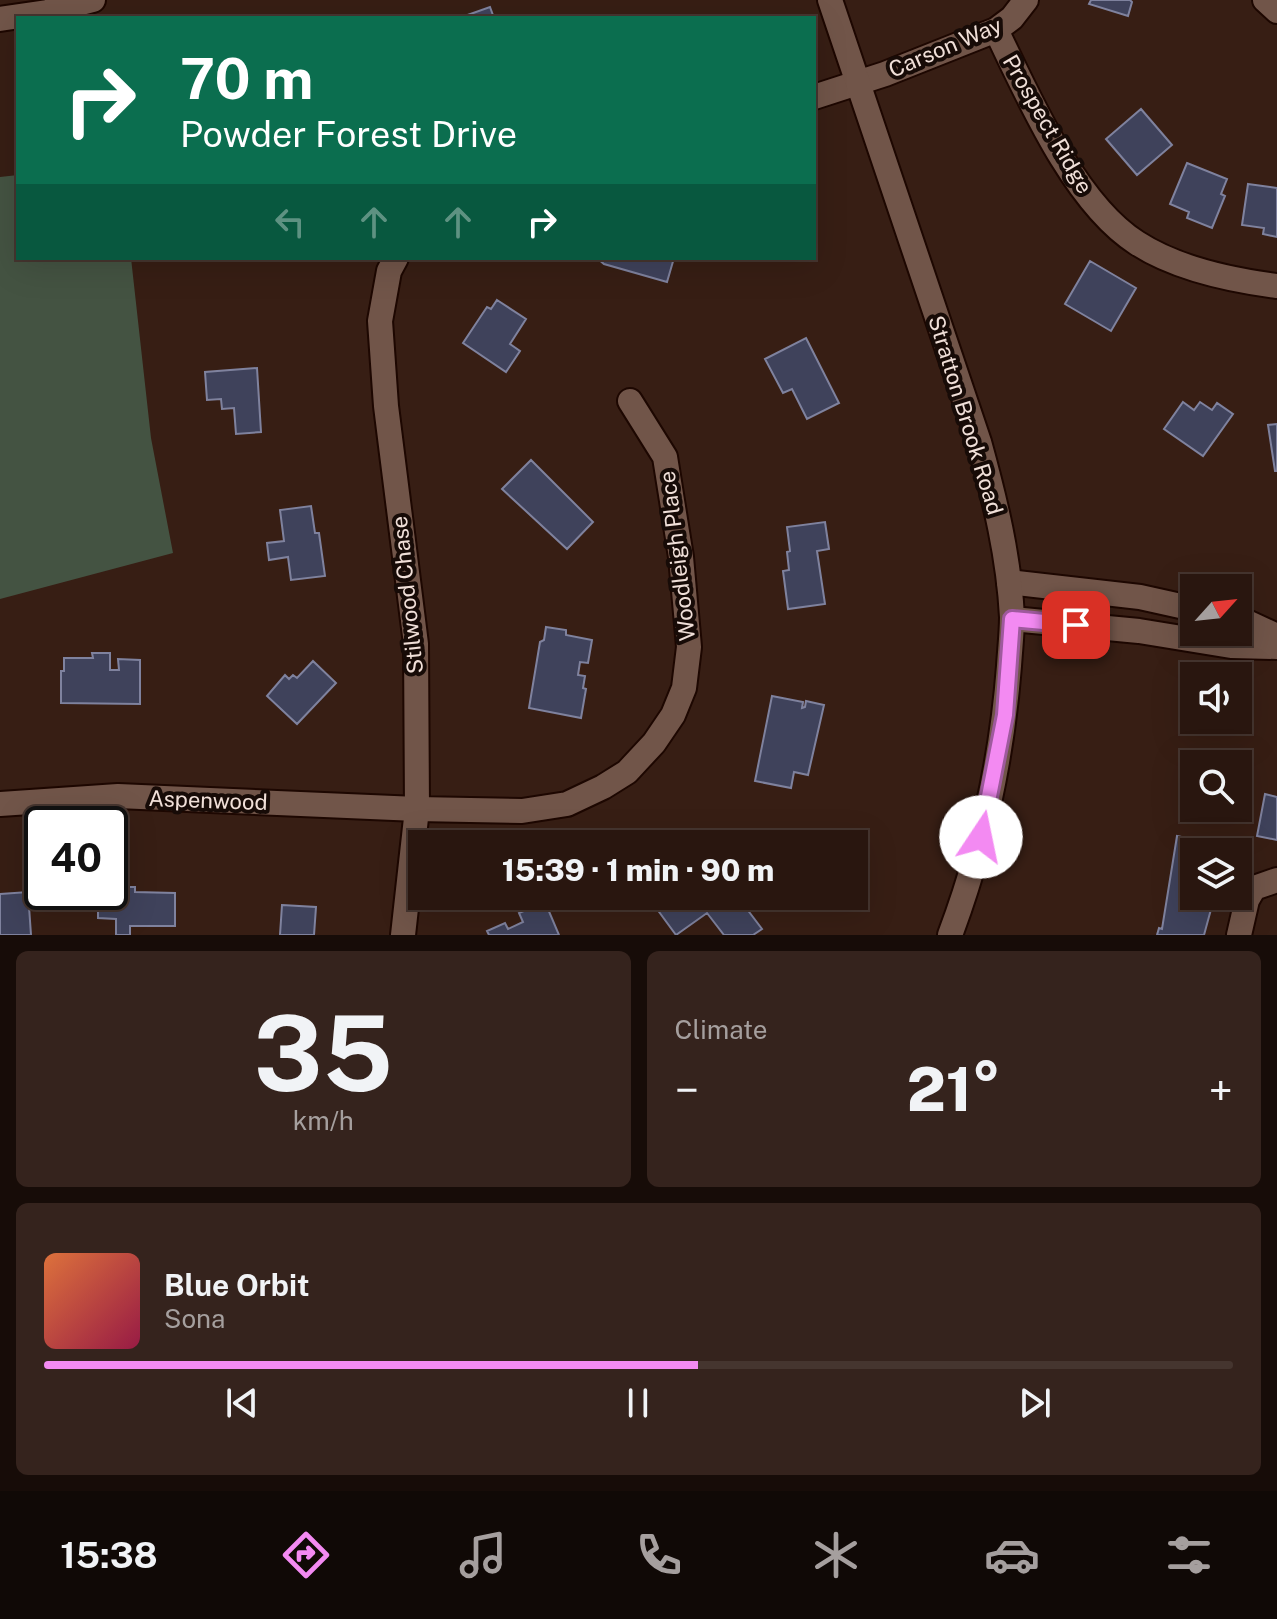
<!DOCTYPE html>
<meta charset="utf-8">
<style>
:root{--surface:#29160f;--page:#35231d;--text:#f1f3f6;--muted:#a59f9e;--line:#45352f;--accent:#f38af2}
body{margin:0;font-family:"Public Sans",sans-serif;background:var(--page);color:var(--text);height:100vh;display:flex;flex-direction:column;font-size:30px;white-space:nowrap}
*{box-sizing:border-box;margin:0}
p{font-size:26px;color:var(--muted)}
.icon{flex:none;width:44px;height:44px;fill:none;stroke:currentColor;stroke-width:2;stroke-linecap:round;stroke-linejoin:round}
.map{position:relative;height:935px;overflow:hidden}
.details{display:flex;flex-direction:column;gap:16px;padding:16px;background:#170c08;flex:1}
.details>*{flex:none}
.top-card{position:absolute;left:16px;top:16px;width:800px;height:244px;border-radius:0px;box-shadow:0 8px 32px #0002,0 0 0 2px var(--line);background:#0b6e4f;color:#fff;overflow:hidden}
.needle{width:52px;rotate:63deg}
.tools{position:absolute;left:1180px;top:574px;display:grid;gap:16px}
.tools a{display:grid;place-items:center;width:72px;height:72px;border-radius:0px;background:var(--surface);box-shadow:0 8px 32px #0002,0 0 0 2px var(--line);font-size:40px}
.speed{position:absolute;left:24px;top:806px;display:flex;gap:16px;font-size:40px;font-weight:700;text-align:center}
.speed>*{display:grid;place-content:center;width:104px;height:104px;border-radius:50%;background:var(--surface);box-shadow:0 8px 32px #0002,0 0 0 2px var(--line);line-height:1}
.speed .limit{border:4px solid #111;border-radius:12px;background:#fff;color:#111}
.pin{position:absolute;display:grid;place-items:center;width:68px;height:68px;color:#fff;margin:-34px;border-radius:16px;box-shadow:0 4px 12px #0006}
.me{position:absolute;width:88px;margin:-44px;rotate:11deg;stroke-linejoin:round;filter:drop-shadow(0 0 6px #0008)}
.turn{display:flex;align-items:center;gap:28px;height:168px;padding:0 32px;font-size:36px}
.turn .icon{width:104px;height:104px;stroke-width:2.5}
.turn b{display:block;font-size:56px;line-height:68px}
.lanes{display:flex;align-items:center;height:76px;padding:0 32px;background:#0003;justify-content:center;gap:40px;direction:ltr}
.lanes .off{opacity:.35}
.big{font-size:60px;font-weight:800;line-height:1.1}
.details .widget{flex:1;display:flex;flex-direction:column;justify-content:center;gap:12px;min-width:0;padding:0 28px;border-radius:12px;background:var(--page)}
.details .dial{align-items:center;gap:0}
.dial b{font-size:104px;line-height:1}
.song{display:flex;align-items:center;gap:24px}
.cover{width:96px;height:96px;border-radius:12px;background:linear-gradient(135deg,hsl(20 70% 55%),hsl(340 70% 35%))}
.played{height:8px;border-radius:4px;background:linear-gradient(90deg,var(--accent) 55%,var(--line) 55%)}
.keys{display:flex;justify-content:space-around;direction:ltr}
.heat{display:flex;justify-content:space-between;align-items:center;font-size:44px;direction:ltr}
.details .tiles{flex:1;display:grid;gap:16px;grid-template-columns:1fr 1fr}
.widget:last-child{grid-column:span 2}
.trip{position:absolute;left:408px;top:830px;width:460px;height:80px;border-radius:0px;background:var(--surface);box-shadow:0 8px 32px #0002,0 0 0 2px var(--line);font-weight:800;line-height:80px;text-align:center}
.tab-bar{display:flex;height:128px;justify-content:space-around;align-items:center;background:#100906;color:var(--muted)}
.tab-bar .icon{width:56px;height:56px}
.tab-bar .on{color:var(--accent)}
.tab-bar b{font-size:36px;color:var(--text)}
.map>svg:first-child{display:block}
</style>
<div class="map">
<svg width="1277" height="935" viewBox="0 0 1277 935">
<rect width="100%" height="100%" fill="#371e14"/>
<!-- green -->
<path fill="#445342" d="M18,175V258H131L151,438L173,553L0,599V177Z"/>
<!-- building -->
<path fill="#3f425b" stroke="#7f829e" stroke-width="2" d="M1091,0H1130L1132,2L1128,16L1089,4Z
M490,7L494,18H459Z
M1141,109L1172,145L1137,175L1106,139Z
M1187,163L1227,179L1221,194L1225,196L1212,228L1187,218L1189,212L1170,204Z
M1248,184L1277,188V237L1263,234L1264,228L1242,225Z
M597,258H674L667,282L604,264Z
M1090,261L1136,288L1111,331L1065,304Z
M497,300L526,319L510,344L520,351L506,372L463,343L487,307L491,309Z
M806,338L839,403L807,419L792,389L783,393L765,359Z
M257,368L261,432L236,434L234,408L222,409L221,399L207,400L205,372Z
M1183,402L1194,410L1200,402L1212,410L1217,403L1233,414L1203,456L1164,429Z
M1277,424V471H1275L1268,425Z
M531,460L593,522L567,549L502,489Z
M311,506L315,533H319L325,576L291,580L288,557L269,560L267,543L284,541L280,510Z
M825,522L829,549L817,551L825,604L788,609L783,571L789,570L787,552L790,551L787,527Z
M546,627L566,630V635L592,640L588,663L580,662L578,675L585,676L583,688L586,689L581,718L529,708L540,642L544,640Z
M92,653H110V670H119L118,659L140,660V704L61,703V671H64V658H93Z
M313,661L336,683L297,724L267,696L285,675L289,679L293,675L297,678Z
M772,696L803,702L802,708L805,707L806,701L824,705L808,775L794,772L791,788L755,781Z
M1265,794L1277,797V840L1257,836Z
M1177,836L1218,845L1217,852H1194V896H1212L1211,902H1213L1204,935H1157L1159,928L1162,929Z
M110,887H135V892L175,893V926H130V935H116V919L98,918V892H110Z
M28,892L31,935H0V894Z
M666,896H737L762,929L753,935H724L707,913L676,935L654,905Z
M545,902L559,935H489L487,931L505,923L508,929L523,922L519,913Z
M282,905L316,907L314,935H280Z"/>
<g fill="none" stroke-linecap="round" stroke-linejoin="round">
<defs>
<path id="street" d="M1265,0L1277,11
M0,19L47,12L93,0
M996,30C1028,96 1074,203 1137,243C1177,269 1230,280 1277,286
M814,97L885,74L996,30L1012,18L1026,0
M396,258L389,271L380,321L386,406L416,644L417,809L403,935
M1009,582L1140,597L1194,609
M1238,618L1277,636
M1012,619L1139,631L1231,646L1277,647
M0,804L118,796L417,809L522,811L567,804L603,787L627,772L654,743L673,715L684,688L689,647L681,557L665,457L630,401
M1239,935L1247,900L1254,888L1277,880"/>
<path id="secondary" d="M830,0L979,442C995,500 1009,557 1012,617C1012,633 1010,650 1009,666C1002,756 982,850 950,935"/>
</defs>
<!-- street casing -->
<use href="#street" stroke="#1d0701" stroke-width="28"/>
<!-- secondary casing -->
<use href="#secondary" stroke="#1d0701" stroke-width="28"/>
<!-- street -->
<use href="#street" stroke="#715549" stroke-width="24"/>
<!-- secondary -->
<use href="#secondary" stroke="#715549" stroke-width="24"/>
</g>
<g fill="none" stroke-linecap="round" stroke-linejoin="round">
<defs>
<path id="route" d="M981,837L1005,715L1012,619L1076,625"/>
</defs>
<!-- route casing -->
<use href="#route" stroke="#9e5a9d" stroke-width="20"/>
<!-- route -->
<use href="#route" stroke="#f38af2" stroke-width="14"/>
</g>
<g text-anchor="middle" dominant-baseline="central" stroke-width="8" stroke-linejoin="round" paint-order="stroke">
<!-- street labels -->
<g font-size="22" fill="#f0dfd8" stroke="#170b07">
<text transform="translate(945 47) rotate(-23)">Carson Way</text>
<text transform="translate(1048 124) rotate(60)">Prospect Ridge</text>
<text transform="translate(966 415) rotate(73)">Stratton Brook Road</text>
<text transform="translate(677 556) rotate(-97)">Woodleigh Place</text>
<text transform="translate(407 595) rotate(-96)">Stilwood Chase</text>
<text transform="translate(208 800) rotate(2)">Aspenwood</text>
</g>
</g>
</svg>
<div class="tools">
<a><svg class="needle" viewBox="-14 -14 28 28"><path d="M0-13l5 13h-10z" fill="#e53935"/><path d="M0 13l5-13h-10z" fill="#a59f9e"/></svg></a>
<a><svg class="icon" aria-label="sound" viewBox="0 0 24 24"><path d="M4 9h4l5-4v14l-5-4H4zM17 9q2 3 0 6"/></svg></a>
<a><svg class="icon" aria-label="search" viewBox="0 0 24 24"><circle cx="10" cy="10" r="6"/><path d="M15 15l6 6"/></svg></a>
<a><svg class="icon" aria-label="layers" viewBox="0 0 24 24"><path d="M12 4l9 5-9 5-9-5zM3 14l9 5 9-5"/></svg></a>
</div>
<div class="speed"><div class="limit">40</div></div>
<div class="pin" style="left:1076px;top:625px;background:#d93025"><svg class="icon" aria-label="arrive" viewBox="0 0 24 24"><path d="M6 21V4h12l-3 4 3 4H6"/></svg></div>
<svg class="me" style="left:981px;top:837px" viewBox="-20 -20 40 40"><circle r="19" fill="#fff"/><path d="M0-13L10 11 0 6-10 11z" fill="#f38af2"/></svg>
<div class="trip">15:39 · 1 min · 90 m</div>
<div class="top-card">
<div class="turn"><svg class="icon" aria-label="right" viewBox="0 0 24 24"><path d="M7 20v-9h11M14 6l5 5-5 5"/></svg><div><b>70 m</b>Powder Forest Drive</div></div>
<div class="lanes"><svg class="icon off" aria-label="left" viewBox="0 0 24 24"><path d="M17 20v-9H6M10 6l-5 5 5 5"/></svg><svg class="icon off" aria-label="ahead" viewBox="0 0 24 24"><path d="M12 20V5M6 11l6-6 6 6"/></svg><svg class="icon off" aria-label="ahead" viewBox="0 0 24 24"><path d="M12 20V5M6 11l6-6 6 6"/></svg><svg class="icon" aria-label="right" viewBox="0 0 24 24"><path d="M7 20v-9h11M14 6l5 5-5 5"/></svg></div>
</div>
</div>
<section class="details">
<div class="tiles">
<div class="widget dial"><b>35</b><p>km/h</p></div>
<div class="widget"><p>Climate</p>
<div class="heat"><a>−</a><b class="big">21°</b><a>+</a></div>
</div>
<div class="widget">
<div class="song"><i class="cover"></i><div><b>Blue Orbit</b><p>Sona</p></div></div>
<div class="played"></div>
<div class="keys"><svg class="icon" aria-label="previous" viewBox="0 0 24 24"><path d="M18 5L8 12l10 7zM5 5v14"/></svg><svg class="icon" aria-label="pause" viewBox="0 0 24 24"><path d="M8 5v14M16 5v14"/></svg><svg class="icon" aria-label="next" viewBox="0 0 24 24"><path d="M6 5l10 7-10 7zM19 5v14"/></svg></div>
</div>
</div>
</section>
<nav class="tab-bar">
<b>15:38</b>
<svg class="icon on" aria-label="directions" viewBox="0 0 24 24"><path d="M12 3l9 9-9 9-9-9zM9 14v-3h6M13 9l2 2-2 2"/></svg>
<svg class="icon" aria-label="music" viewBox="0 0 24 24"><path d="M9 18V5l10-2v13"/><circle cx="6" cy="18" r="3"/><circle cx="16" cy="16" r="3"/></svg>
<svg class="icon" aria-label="phone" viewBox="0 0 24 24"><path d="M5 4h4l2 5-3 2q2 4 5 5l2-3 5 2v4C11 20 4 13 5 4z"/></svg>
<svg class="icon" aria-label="climate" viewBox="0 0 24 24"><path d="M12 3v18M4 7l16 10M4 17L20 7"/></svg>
<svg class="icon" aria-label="car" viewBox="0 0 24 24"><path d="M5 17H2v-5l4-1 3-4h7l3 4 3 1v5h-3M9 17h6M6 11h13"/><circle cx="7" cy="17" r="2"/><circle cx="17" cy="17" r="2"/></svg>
<svg class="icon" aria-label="filters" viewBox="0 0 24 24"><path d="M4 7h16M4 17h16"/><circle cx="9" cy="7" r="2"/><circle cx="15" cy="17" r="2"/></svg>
</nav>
